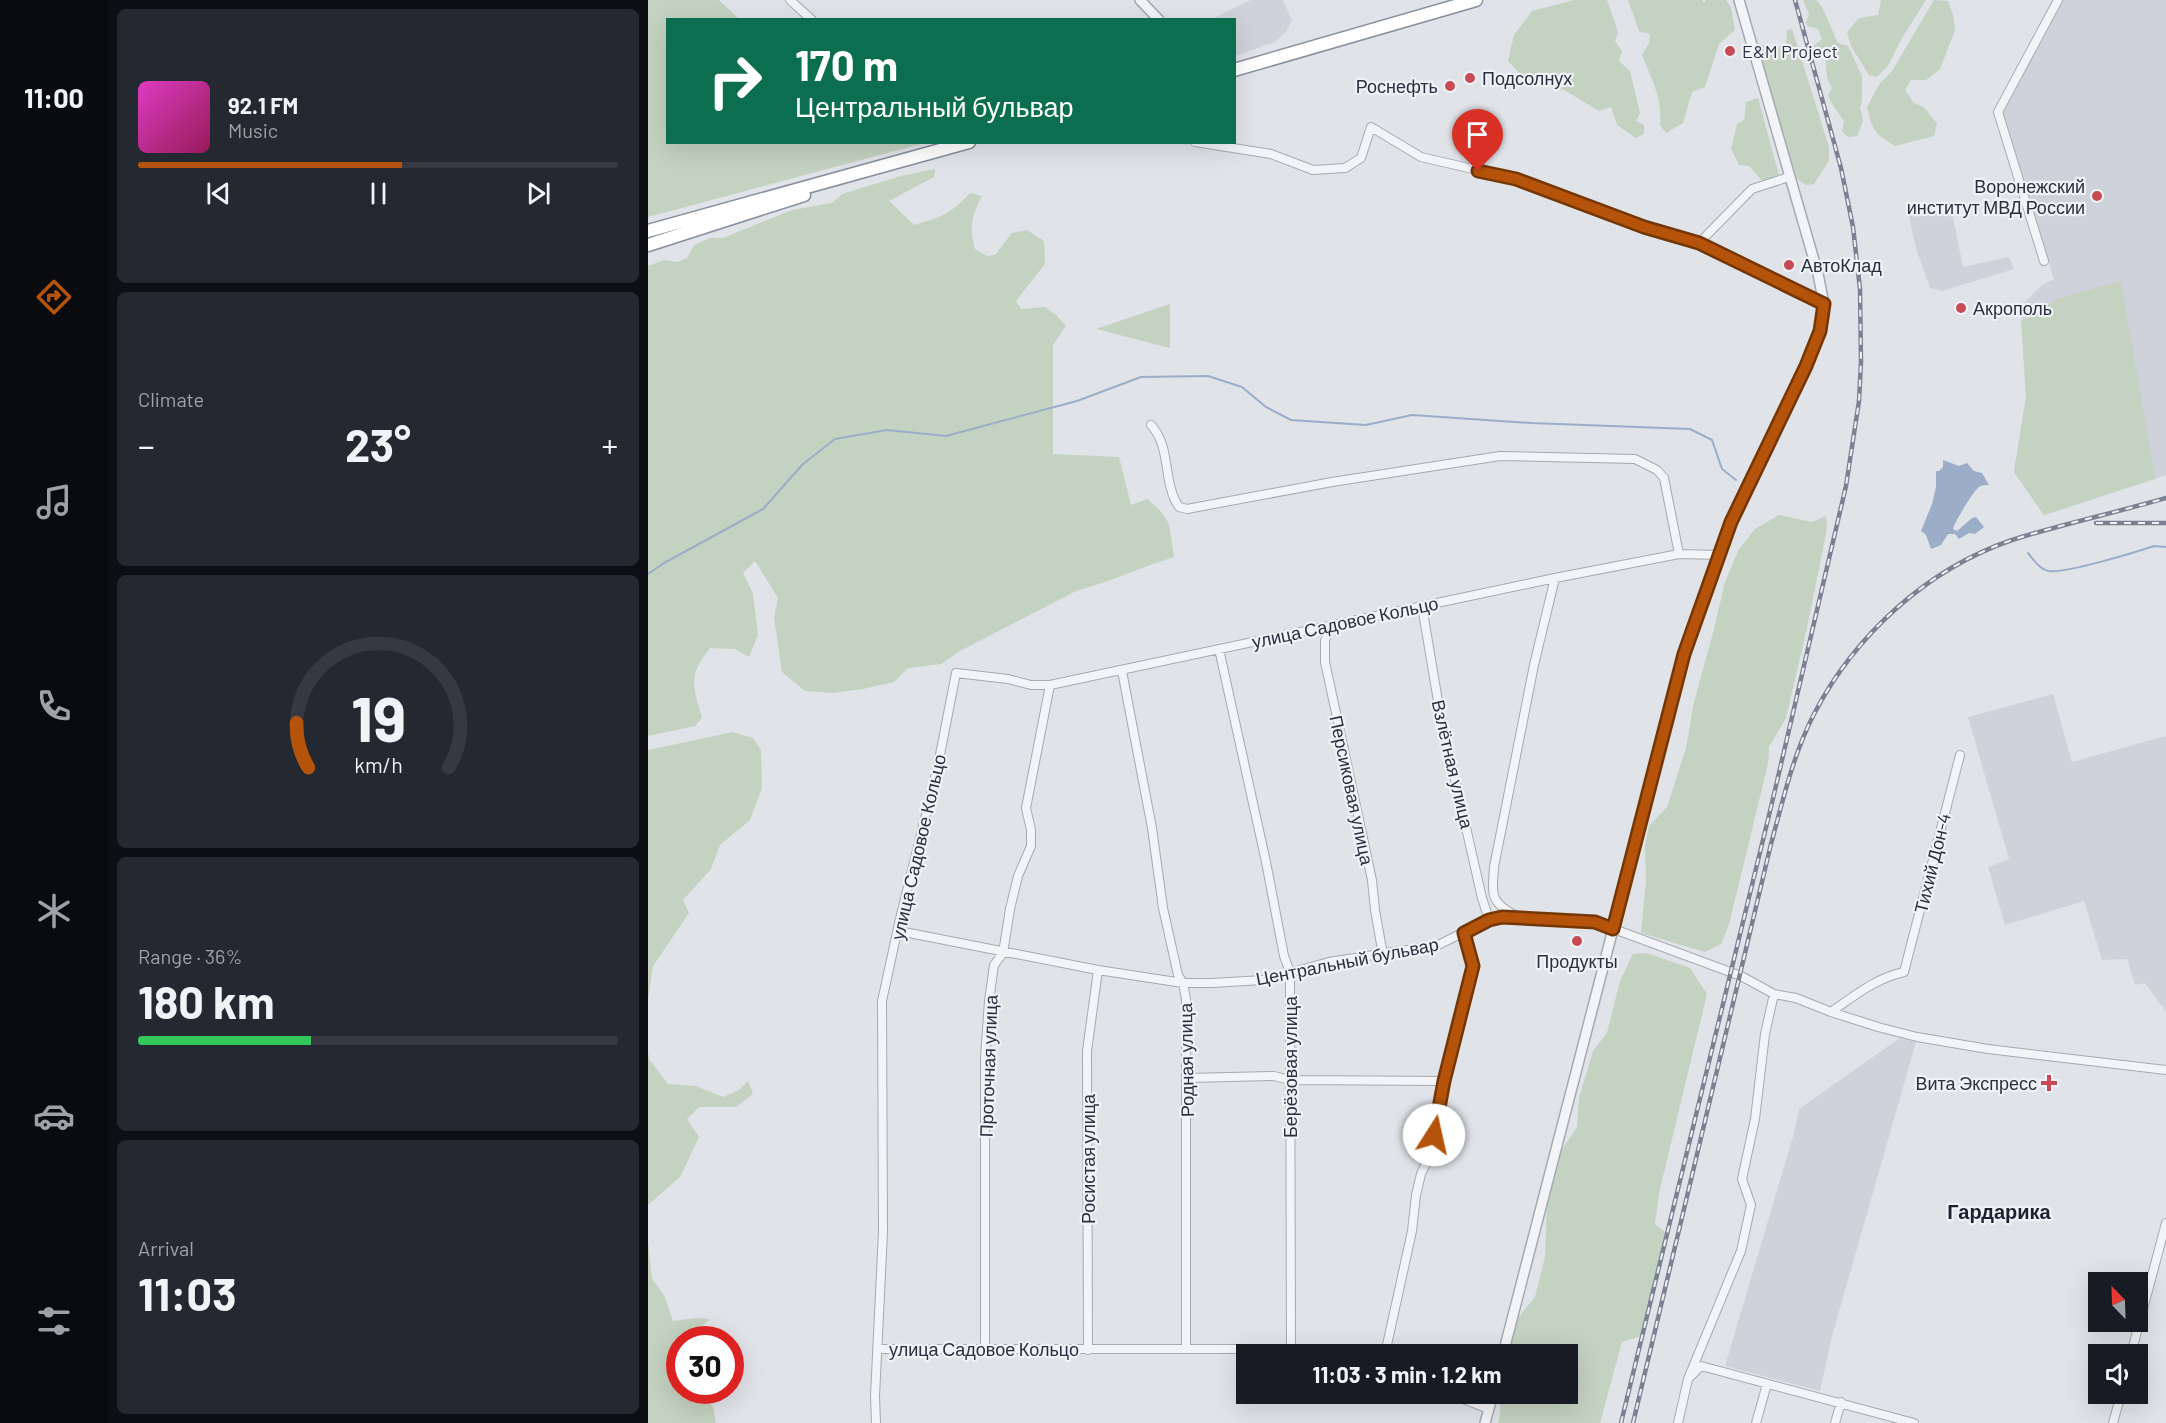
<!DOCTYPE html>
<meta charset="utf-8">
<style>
:root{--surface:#171b24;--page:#242831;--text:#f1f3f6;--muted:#9ea1a6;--line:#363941;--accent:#b45309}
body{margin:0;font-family:Barlow,sans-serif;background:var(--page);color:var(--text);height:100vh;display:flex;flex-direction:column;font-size:22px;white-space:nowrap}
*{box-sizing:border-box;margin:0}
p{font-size:20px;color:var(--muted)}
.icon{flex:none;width:33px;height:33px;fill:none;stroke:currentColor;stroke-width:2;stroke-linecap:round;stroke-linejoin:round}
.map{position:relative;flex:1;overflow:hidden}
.drawer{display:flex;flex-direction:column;gap:9px;padding:9px;background:#0d0f14;width:540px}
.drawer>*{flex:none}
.top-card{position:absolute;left:18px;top:18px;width:570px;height:126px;border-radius:0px;box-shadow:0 6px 24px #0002;background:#0b6e4f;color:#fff;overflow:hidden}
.needle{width:39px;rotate:337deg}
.fabs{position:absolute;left:1440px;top:1272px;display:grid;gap:12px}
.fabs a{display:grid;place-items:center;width:60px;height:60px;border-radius:0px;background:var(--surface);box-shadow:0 6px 24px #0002;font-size:30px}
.speed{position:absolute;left:18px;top:1326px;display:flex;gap:12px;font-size:30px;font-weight:700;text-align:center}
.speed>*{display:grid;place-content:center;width:78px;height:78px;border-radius:50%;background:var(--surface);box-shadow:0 6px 24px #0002;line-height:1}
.speed .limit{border:9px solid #d22;background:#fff;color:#111}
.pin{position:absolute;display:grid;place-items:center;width:51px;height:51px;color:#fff;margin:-62px -26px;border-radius:50% 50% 50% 0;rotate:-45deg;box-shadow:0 0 6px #0007}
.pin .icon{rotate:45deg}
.me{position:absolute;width:66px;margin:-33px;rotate:10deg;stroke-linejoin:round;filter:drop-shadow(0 0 4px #0008)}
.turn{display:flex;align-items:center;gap:21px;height:126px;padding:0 30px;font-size:27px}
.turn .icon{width:78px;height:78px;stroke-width:2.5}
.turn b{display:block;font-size:42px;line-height:51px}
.big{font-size:45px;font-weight:700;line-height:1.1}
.drawer .widget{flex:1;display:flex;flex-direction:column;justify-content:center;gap:9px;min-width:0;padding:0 21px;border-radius:9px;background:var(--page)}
.drawer .dial{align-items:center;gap:0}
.dial svg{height:156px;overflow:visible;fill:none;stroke:var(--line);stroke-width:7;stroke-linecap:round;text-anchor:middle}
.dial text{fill:var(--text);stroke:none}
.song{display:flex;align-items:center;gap:18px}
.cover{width:72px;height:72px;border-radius:9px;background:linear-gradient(135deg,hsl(310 70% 55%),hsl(330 70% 35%))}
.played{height:6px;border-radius:3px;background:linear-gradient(90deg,var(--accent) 55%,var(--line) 55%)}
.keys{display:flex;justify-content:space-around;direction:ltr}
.heat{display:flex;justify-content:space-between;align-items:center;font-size:33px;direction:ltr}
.charge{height:9px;border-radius:4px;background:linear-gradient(90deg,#34c759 36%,var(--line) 0)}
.trip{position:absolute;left:588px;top:1344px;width:342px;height:60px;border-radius:0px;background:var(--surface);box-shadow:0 6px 24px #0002;font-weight:700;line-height:60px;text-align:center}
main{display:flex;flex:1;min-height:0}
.tabs{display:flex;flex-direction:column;width:108px;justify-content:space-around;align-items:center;background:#090b0e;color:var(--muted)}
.tabs .icon{width:42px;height:42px}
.tabs .on{color:var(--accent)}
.tabs b{font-size:27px;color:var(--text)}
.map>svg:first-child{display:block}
</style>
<main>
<nav class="tabs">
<b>11:00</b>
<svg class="icon on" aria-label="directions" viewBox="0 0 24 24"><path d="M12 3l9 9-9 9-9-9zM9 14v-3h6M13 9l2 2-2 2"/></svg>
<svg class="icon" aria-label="music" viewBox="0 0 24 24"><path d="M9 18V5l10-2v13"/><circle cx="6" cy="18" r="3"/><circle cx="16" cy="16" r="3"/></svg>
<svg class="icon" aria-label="phone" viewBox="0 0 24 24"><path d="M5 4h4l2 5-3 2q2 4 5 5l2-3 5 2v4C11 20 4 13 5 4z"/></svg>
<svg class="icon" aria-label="climate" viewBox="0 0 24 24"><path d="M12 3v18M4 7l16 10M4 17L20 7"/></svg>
<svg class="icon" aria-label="car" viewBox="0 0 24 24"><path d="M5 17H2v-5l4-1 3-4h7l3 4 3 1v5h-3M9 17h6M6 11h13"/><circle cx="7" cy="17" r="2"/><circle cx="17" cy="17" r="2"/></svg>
<svg class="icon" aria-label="filters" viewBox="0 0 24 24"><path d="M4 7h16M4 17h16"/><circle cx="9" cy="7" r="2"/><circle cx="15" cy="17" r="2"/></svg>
</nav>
<section class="drawer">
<div class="widget">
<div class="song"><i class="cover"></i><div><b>92.1 FM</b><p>Music</p></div></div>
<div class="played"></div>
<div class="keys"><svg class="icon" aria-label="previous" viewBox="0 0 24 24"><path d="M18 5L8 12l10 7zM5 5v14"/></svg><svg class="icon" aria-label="pause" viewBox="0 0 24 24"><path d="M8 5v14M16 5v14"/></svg><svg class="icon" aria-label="next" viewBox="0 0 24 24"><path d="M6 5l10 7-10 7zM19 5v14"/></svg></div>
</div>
<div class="widget"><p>Climate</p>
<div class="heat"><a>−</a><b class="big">23°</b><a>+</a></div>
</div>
<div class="widget dial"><svg viewBox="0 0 100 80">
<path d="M14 69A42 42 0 1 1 86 69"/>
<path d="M14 69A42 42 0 0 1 8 46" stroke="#b45309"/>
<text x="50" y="56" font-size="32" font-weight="700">19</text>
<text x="50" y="72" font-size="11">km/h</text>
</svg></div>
<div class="widget"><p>Range · 36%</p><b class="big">180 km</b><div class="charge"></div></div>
<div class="widget"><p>Arrival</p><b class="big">11:03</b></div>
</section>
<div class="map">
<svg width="1518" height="1423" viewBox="0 0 1518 1423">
<rect width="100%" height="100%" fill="#e0e3e8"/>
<!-- built -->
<path fill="#ced2da" d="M603,0H635L644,21L637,33L627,42L587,56L586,20L564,19Z
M1415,0H1518V475L1396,515L1366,472L1378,397L1373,306L1393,286L1406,279L1352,113Z
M1302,203L1315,267L1361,257L1366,269L1294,291L1282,288L1268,248L1260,212Z
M1405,694L1424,762L1518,736V1012L1497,983L1487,985L1479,959L1454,960L1436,901L1357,925L1340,867L1361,859L1320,717Z
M1252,1038L1268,1042L1184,1336L1172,1391L1077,1366L1146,1133L1151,1109Z"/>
<!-- green -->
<path fill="#c4d2c1" d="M0,0H71L91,19L20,20V142L277,143L0,217Z
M926,0H959L970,32L967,41L974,51L971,61L982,71L992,113L988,121L996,125V134L988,138L969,125L963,107L951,111L916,90L876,78L860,61L866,35L884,11Z
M980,0H1054L1056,3L1058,0H1078L1083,8L1087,30L1071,44L1057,87L1044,92L1035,123L1018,133L1012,125C1015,99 1003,78 994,55L1001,43L1002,34L991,31Z
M1155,0H1168L1174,7L1190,43L1200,46L1214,76V101L1212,107L1215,121L1209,136L1200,137L1194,131L1196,121L1184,104L1180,95L1184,88L1179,78L1178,61L1165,52V46L1174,39L1170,29L1159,26L1158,22L1161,14Z
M1233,0H1278L1254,38L1240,66L1229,77L1221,75L1203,46L1199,32L1211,18L1230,15Z
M1286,0L1300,1L1305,15L1307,30L1292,69L1278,80H1263L1257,90L1266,103L1276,107L1289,124L1286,136L1247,146C1226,133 1225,131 1219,107L1232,83L1244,71Z
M1144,29L1181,147V161L1166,184L1158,185L1149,179L1108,42L1126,49L1138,43L1139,30Z
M1110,98L1131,175L1115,182L1101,166L1091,165L1083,149L1089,124L1096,120L1098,102Z
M287,169L286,177L241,201L266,225C293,217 303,214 322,193L334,196C323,217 321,227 327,249L339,256L347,255L364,233L379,230L396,241L397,264L368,301L373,309L397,307L409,316L418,326L405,345V454L471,457L483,505L499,499C525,520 521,525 526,557C493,567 462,582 428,591L312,651L293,664L260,668L246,682L215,689L184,693L157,691L134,672L126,617L130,598L107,561L95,573L105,594L110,635L101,657L87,649L62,648C39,678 45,684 54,718L47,726L0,736V266L16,260L30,262L39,258L46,245L62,238H75L144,210L184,203L194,194L253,176Z
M1473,281L1507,479L1396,515L1366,472L1378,397L1373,321L1409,299Z
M522,304V348L448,329Z
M1131,515L1164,522L1178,516L1179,529L1159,628L1138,718L1121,747L1120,764L1081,924L1073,944L1057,952L993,933L998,880L997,846L1001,826L1019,807L1038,748L1046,702L1065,633L1077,582L1091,549L1107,529Z
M85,732L105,738L113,750L114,788L102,820L72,845L63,869L35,900L41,913L5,966L0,1000V750Z
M999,953L1042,968L1059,994L1011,1193L1007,1224L1018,1233L993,1336L974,1342L952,1423H850C854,1412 851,1405 853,1394H920V1354H861L870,1318L887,1297L897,1257L899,1205L913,1151L929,1127L931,1098L945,1051L959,1033L972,981L985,954Z
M0,1052L1,1059L20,1084L48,1086L75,1097L91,1090L100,1081L105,1094L88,1107H51L39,1119L51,1137L32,1177L0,1205Z
M0,1242L4,1279L16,1295L25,1321L50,1318L62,1319L39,1339L32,1340V1390L57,1391L56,1394L65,1407L68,1423H0Z"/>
<!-- water -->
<path fill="#9caec7" d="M1295,460L1311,466L1319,463L1326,471L1334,473L1341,485C1337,485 1334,485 1331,487C1326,490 1306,523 1305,529L1309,531L1324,518L1328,517L1336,527L1327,534L1321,533L1311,539L1307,534H1300L1293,545L1283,549L1278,535L1273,531L1284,504L1288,487V471H1291L1295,467Z"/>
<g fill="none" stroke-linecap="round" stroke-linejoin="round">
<!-- stream -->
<path stroke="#9caec7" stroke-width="2" d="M1380,553C1385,559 1392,570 1401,571C1416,574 1488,552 1506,546L1518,547
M0,574L16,563L115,509L155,464L187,439L239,430L298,436L429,401L493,377L560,376L594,387L618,407L643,420L718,425L764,415L883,423L1042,429L1064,440L1074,469L1088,480"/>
<defs>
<path id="minor" d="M142,0L164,20
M547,142L623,154L665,170L697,168L713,158L723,127L773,157L868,179L996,227L1051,243L1176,304
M1051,243L1104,189L1141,177
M1396,261L1350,112L1410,0
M503,425C524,448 514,482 531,507L539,509L684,482L852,456L987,459L1009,470L1016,478L1031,554
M774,606L792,713L834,898L841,920
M682,626L677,641V662L724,880L727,910L735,955
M571,649L618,862L636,956L642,972L643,1349
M474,671L504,828L515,908L530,975L535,983L538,999V1349
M870,917C842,902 844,897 846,867L886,665L907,578
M251,931L450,970L535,983H564L615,980L681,962L790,945L841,920L854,917L947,922L1093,976L1126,994L1148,998L1183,1012L1230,1027L1269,1037L1340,1049L1518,1070
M1183,1012C1206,996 1228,978 1256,972L1312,755
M539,1078L626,1076L642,1080L796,1081
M337,1348V1058L341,1001L346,965L355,953L362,909L370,876L383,846V830L378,808L402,685
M230,1349H643L682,1354
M440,1350L439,1051L450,970
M737,1354L764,1231L768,1195L773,1174L783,1153L796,1081L825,967L816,933
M1483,1354L1518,1223
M1040,1379L1093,1251L1103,1205L1094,1179L1107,1119L1117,1034L1126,994
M802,1394L841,1409
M228,1423L227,1396L235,1232L234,1001L251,923L289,770L308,673L360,679L383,685H402L907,578L1031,554L1072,555
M1030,1423L1040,1379L1053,1366L1266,1423
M1108,1423L1119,1384
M1187,1423L1193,1402
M1465,1423L1473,1394"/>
<path id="tertiary" d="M492,0L511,20
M855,1354L1036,655L1083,522L1158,366L1172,331L1176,304L1170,274L1091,0
M837,1423L845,1394"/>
<path id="trunk" d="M586,70L828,0
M0,231L321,142
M0,245L156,195"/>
</defs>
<!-- minor casing -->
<use href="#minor" stroke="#a5aab2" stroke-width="10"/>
<!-- tertiary casing -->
<use href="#tertiary" stroke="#a5aab2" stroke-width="12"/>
<!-- trunk casing -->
<use href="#trunk" stroke="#888f9e" stroke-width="15"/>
<!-- minor -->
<use href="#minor" stroke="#f3f4f7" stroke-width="8"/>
<!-- tertiary -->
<use href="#tertiary" stroke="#f3f4f7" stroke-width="9"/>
<!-- trunk -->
<use href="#trunk" stroke="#fff" stroke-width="12"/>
<defs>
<path id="rail" d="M1448,523H1518
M973,1423L1123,807L1198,486L1211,401L1213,362L1212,289L1205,227L1193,168L1147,0
M985,1423L1123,844C1135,800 1145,755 1166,714C1207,635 1279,569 1364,540C1414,524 1467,513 1518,498"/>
</defs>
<!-- rail casing -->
<use href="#rail" stroke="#7a8191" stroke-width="4.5"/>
<!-- rail -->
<use href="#rail" stroke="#eff2f6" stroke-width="2" stroke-dasharray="7" stroke-linecap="butt"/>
</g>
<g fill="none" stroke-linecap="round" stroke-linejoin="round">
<defs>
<path id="route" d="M786,1135L796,1081L825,966L816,933L841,920L854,917L947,922L965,929L1036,654L1083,522L1158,366L1172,331L1176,304L1051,243L996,227L868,179L830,171"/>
</defs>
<!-- route casing -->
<use href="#route" stroke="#753606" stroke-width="15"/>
<!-- route -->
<use href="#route" stroke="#b45309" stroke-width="10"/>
</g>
<!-- markers -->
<g fill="#c84a54" stroke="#eff2f6" stroke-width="2">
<circle cx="1082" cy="51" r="6"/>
<circle cx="822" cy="78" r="6"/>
<circle cx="802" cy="86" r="6"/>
<circle cx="1449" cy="196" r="6"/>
<circle cx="1141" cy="265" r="6"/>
<circle cx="1313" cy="308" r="6"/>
<circle cx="929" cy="941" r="6"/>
<path d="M1398 1074h6v6h6v6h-6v6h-6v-6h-6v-6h6z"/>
</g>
<g text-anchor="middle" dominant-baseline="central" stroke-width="4.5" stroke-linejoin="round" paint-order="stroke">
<!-- poi labels -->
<g font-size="18" fill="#29303f" stroke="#eff2f6" text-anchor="start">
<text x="1094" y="51">E&amp;M Project</text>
<text x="834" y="78">Подсолнух</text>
<text x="790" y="86" text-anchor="end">Роснефть</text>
<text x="1437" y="186" text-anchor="end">Воронежский<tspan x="1437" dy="21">институт МВД России</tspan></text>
<text x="1153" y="265">АвтоКлад</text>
<text x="1325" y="308">Акрополь</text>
<text x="929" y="961" text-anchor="middle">Продукты</text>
<text x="1389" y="1083" text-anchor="end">Вита Экспресс</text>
</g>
<!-- street labels -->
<g font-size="18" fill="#29303f" stroke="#eff2f6">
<text transform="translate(697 622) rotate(-12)">улица Садовое Кольцо</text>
<text transform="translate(805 764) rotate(77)">Взлётная улица</text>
<text transform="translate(704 790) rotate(78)">Персиковая улица</text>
<text transform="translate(270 847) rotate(-77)">улица Садовое Кольцо</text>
<text transform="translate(1284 863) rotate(-76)">Тихий Дон-4</text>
<text transform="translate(699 961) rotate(-11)">Центральный бульвар</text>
<text transform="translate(538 1060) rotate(-91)">Родная улица</text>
<text transform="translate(340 1066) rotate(-88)">Проточная улица</text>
<text transform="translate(642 1067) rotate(-90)">Берёзовая улица</text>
<text transform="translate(440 1159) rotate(-90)">Росистая улица</text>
<text x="336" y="1349">улица Садовое Кольцо</text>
</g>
<!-- neighbourhood labels -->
<g font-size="20" font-weight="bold" fill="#1b2130" stroke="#eff2f6">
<text x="1351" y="1211">Гардарика</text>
</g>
</g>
</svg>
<div class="fabs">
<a><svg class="needle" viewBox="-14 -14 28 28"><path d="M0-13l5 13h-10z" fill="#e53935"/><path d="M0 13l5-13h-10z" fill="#9ea1a6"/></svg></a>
<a><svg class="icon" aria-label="sound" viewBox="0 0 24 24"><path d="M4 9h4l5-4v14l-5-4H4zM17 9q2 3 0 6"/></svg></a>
</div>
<div class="speed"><div class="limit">30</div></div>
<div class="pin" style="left:830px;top:171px;background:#d93025"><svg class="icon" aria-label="arrive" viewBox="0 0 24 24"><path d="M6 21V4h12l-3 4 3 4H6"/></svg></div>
<svg class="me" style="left:786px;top:1135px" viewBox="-20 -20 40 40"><circle r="19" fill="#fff"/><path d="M0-13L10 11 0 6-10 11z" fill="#b45309"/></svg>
<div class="trip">11:03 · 3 min · 1.2 km</div>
<div class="top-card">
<div class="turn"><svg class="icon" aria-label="right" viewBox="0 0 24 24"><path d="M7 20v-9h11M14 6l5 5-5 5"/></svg><div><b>170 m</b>Центральный бульвар</div></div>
</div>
</div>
</main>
